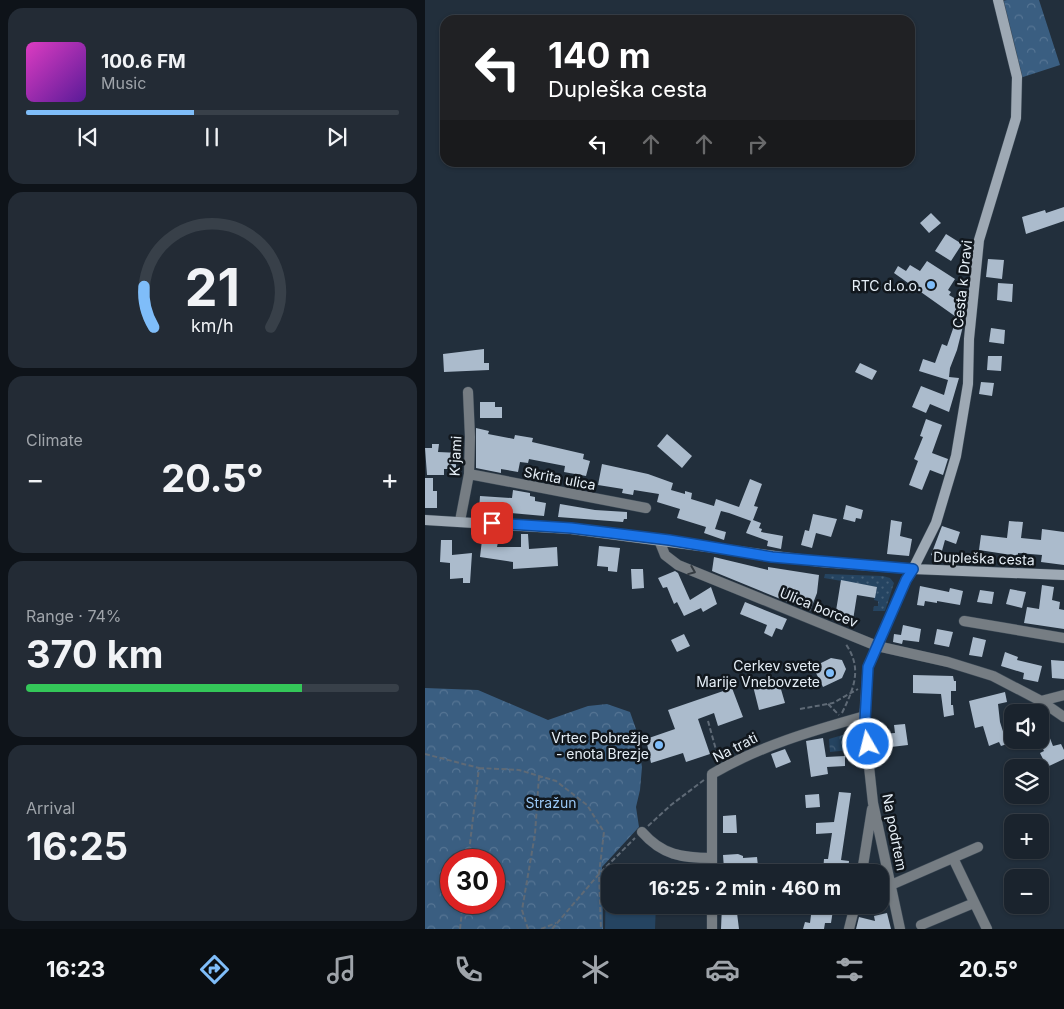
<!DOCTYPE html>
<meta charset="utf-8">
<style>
:root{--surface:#1a232d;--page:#232b35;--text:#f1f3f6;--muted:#9fa4aa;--line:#384049;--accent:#7fbdf9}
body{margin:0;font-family:Inter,sans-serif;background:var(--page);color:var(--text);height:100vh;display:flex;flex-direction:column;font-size:19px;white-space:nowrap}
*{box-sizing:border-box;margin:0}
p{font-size:16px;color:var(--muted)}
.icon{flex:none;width:28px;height:28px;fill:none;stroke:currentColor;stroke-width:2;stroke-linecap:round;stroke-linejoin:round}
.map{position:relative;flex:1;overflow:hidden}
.panel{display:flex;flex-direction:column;gap:8px;padding:8px;background:#0e1319;width:425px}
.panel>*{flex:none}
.top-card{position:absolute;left:15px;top:15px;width:475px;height:152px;border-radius:15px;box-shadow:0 1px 4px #0004,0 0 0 1px var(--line);background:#202124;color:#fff;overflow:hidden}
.controls{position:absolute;left:579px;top:704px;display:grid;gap:10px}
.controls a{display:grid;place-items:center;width:45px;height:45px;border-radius:10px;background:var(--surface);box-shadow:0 1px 4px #0004,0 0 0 1px var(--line);font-size:25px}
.speed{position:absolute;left:15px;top:849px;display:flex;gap:10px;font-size:25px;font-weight:700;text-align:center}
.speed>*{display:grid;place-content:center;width:65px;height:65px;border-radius:50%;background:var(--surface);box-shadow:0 1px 4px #0004,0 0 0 1px var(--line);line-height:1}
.speed .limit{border:8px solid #d22;background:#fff;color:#111}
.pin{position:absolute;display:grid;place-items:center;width:42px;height:42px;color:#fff;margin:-21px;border-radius:10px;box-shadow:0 2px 8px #0006}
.me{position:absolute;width:55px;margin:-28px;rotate:352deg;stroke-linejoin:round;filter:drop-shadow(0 0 4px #0008)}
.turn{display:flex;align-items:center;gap:18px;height:105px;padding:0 25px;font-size:22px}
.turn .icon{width:65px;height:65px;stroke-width:2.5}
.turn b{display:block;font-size:35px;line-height:42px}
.lanes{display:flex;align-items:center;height:48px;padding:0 25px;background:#0003;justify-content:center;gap:25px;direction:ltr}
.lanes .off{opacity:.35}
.big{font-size:38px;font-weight:700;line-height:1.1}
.panel .widget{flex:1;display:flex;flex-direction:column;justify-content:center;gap:8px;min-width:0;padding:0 18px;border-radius:15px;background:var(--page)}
.panel .dial{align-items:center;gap:0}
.dial svg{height:130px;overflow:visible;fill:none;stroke:var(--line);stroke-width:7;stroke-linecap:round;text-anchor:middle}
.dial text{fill:var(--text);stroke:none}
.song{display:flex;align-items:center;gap:15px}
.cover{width:60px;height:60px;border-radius:8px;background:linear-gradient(135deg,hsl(310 70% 55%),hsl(270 70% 35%))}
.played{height:5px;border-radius:2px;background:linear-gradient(90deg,var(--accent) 45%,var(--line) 45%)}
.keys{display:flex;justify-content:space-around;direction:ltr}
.heat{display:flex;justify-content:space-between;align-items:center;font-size:28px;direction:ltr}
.charge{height:8px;border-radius:4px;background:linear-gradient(90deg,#34c759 74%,var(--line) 0)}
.trip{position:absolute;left:176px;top:864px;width:288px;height:50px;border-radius:15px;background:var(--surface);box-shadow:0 1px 4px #0004,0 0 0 1px var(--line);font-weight:700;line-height:50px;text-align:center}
.dock{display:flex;height:80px;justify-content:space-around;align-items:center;background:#0a0e12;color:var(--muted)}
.dock .icon{width:35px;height:35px}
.dock .selected{color:var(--accent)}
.dock b{font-size:22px;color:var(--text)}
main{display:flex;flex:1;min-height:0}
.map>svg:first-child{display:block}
</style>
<main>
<section class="panel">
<div class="widget">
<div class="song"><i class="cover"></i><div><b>100.6 FM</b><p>Music</p></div></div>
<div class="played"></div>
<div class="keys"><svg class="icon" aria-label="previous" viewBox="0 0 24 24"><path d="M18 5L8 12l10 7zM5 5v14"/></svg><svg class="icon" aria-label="pause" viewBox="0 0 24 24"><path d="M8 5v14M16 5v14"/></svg><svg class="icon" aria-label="next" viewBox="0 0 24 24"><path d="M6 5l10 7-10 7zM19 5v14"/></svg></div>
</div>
<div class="widget dial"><svg viewBox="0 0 100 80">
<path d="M14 69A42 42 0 1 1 86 69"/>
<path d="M14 69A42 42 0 0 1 8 44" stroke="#7fbdf9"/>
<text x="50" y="56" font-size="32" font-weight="700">21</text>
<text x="50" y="72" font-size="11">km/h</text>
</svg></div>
<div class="widget"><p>Climate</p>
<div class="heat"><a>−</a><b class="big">20.5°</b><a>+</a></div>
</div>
<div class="widget"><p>Range · 74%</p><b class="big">370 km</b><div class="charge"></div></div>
<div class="widget"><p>Arrival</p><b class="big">16:25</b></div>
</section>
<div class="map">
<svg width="639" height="929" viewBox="0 0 639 929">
<defs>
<pattern id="grass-dots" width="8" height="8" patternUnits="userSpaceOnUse" patternTransform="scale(1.25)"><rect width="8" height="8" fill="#254461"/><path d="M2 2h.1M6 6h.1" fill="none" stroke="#455f78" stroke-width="1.8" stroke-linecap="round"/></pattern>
<pattern id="forest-crowns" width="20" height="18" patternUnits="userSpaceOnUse" patternTransform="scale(1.25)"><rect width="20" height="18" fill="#3a5e81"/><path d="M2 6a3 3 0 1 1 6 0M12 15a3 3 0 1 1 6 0" fill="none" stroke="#567594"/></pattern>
<pattern id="park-crowns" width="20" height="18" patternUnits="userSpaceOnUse" patternTransform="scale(1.25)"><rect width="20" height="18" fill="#254461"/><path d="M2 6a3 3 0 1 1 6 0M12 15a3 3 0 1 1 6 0" fill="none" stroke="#455f78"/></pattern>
</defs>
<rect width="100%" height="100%" fill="#222f3c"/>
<!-- grass -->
<path fill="url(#grass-dots)" d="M400,574L458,576L465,578L469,583L460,611H448L449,606H453V601L449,600L452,587L399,578Z"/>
<!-- forest -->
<path fill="url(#forest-crowns)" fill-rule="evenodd" d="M582,0H614L635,65L595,78L577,1Z
M0,688L53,690L123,720L163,706L182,704L205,712L211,729L217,767L215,790L211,807L214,827L177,867L178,929H0ZM26,860H69V902H26Z"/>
<!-- park -->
<path fill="url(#park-crowns)" d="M431,731L435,749L405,752L404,739Z"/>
<!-- pitch -->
<path fill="#254461" d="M190,864L217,866L228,872H185V905H231L230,929H180L181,871Z"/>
<!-- building -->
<path fill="#abbbcc" d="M639,207V221L601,234L597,217L620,210L621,213Z
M506,213L516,223L504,233L495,223Z
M521,234L537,244L526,261L510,251Z
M563,259L579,260L577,279L561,277Z
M502,261L530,279L523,290L526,292L524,295L541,305L534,319L469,273L473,266L481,271L485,265L495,271Z
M573,283L588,284L587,302L572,300Z
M530,323L538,326L532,350L525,368L524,377L534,378L524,412L505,404L501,413L487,407L496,386L519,395L523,380L494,371L498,359L510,363L517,344L522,346Z
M566,328L580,330L579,344L564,342Z
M59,349V363H64V370L19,372L18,354Z
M563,356H577L576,371L562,370Z
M435,363L452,371L447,380L430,372Z
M556,382L569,383L567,396L554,394Z
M55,402H70V407H77V418H55Z
M501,419L517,425L507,453L523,459L518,475L505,470L497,490L484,485L493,461L489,459L498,437L495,436Z
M51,428L64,431L63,434L89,439L90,435L108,438L107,442L159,454L158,459L165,461L161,476L139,472L140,466L104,459L103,463L95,462L93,472L76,469V473L51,468Z
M242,434L267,456L257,468L232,446Z
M7,444H14L13,452L35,453V462H31V469H19V475H2L0,448H7Z
M177,464L223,474L248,483L246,490L260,494V491L267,493L266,499L289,506L291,499L314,507L325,479L337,484L329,506L333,507L328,520L336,523L334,528L337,529L336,532L358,536L356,549L342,546L343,541L321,533L326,521L304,513L296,511L290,529L301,532L299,540L279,533L281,527L252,518L255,509L232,502L234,494L209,490L208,495L197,493L198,489L173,485Z
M0,478H8V491H12V508H0Z
M88,490L105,493V496L110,497V501L121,503L119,516L54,510L55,496L87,498Z
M135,504L170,510L202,512V519H199L198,522L133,517Z
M421,505L438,510L436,519L431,518L430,522L418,519Z
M388,514L412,519L406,537L391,533L387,548L376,545L380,530L384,531Z
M466,520L477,522L475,536L487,539L484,556L462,554Z
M584,521L598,522L596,538L616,540L617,529L639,532V565L616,562L617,555L593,553V556L554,550L556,535L582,538Z
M517,526L535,532L531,544L520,540L515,558L506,555Z
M96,534H103L104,549L132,547L133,566L88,569V562L55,557L57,540L73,542L72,547H96Z
M16,540H27V555L47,553L45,583H38V578L25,579V563L15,562Z
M174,546L195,548L192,572L183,571V567L172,566Z
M289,557L343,570V567L394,575L392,593L385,611L287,571Z
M206,569H218L219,588L207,589Z
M250,571L253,573L265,600L286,587L292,604L278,612L276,608L259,616L252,602L249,604L242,587L238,588L233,578Z
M416,580L452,587L450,598L432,595L428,620L410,617Z
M617,585L629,587L627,600L635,602L634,609L639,610V629L599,623L602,607L614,609Z
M495,586L524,592L525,588L538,591L535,605L512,601V603L500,601L499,606L492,605Z
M585,589L601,592L597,608L581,604Z
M555,590L569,592L567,604L552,602Z
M320,602L362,619L357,630L351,628L347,637L339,633L342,625L315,614Z
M478,625L496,629L494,642L478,640L477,644L468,642L469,634L476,635Z
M512,629L528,632L524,647L509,644Z
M259,634L265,646L252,652L246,640Z
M548,637L561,640L557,657L544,655Z
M580,652L593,657L592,660L617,666L613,682L598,679L599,673L576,666Z
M406,658L417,660L421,669L417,678L398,687L388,667Z
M626,660L639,661V679L627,678Z
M488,675L528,676L529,681H531V691H526V705H528L529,715L519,717L516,694L488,693Z
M353,679L360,703L334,710L328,686Z
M307,688L318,717L293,726L289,713L273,719L285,754L261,762L258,753L226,763L221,739L250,729L243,710Z
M580,692L582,702L573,704L575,722L582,744L576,746L574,742L564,746L558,726L550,728L544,701Z
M615,713L628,746L636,744L639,750V759L622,767L615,753L619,751L615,743Z
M447,722H456V734L470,733L469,725L480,724L483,745L466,747V751L449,753Z
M398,738L401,757L420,756V766L402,767L403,774L386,777L381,741Z
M360,749L366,762L351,768L346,754Z
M414,792L426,793L416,860L424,861L423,872H398L399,859H403L407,833L391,834V823L409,822Z
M394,794L395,807L381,808L380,795Z
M311,815L312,833H298V816Z
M313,854L318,856V858L332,857L333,866L299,869L298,855Z
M297,905H311L314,929H296Z
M329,905H349L348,915L329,914Z
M387,907L408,910L406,923H400L399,929H378L380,922L385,923Z
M462,913L466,929H431L434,917L450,921L449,916Z"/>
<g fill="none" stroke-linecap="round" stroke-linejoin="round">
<defs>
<path id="street" d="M44,474L221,508
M35,521L44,474L45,437L43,392
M234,540L240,555L253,565L452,646L523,662L568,676L616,701L639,717
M539,621L639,638
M616,701L639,695
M217,832C237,855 257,858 287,858
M528,858L562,929
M287,872V774C335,746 386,731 440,716
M437,872L447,809
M466,885L553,847
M496,925L549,903
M287,929V905
M424,929L430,905
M475,929L448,803L439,721L443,667L481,580L488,569"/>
<path id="secondary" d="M0,520L146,529L396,562L488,569L639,575
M488,569L511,523L531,456L543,384L544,339L554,240L591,118L592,77L573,0"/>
</defs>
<!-- street casing -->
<use href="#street" stroke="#3d4a56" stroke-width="11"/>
<!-- secondary casing -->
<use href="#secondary" stroke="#3d4a56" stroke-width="11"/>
<!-- path -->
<path stroke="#5f6a76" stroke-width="2" stroke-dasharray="5 2.5" stroke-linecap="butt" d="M403,704L414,715
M375,709L408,703L433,689
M417,713C429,688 438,668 420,643
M283,721L293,757
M0,754L54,768L43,860
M54,768L94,770L131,781L162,805L179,832L174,874L176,929
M223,826L246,805L279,780
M35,929L38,902
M103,929L97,910L110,834L114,776
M116,929L131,923
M127,929L174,874L210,838"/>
<!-- street -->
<use href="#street" stroke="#767d83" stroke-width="10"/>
<!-- secondary -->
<use href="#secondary" stroke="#9ea9b4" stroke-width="10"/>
</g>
<!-- one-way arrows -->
<defs><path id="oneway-chevron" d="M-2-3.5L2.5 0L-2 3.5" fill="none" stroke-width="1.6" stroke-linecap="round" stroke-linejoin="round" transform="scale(1.25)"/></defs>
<use stroke="#343b41" href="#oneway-chevron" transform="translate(267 571) rotate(22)"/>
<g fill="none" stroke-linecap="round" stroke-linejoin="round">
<defs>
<path id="route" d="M67,523L146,528L244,540L347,557L488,569L481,580L443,667L440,721L443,744"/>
</defs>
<!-- route casing -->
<use href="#route" stroke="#114b97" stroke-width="12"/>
<!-- route -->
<use href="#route" stroke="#1a73e8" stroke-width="9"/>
</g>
<!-- markers -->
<g fill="#7fbdf9" stroke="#11171d" stroke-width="2">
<circle cx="506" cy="285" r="5"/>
<circle cx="405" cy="673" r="5"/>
<circle cx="234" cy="745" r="5"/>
</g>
<g text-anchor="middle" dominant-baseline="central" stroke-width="5" stroke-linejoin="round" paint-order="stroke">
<!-- street labels -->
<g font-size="14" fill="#e6eff7" stroke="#11171d">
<text transform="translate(537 284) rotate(-84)">Cesta k Dravi</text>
<text transform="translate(30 456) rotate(-87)">K jami</text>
<text transform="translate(135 478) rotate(11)">Skrita ulica</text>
<text transform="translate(559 558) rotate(2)">Dupleška cesta</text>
<text transform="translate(394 607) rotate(22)">Ulica borcev</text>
<text transform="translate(310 747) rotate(-27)">Na trati</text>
<text transform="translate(470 832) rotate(79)">Na podrtem</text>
</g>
<!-- poi labels -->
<g font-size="14" fill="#e6eff7" stroke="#11171d" text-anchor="end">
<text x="496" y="285">RTC d.o.o.</text>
<text x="395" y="665">Cerkev svete<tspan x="395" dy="16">Marije Vnebovzete</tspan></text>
<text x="224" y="737">Vrtec Pobrežje<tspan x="224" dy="16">- enota Brezje</tspan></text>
</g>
<!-- park labels -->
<g font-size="14" fill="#99c7f5" stroke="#11171d">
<text x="126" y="802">Stražun</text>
</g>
</g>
</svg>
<div class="controls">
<a><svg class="icon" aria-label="sound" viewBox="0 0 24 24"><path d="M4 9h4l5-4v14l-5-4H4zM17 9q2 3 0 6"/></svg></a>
<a><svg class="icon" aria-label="layers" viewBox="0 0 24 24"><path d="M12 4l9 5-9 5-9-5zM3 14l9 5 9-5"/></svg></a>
<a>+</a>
<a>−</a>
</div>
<div class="speed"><div class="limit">30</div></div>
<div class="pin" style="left:67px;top:523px;background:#d93025"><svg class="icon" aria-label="arrive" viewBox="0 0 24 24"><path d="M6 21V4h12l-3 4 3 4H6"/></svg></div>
<svg class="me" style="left:443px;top:744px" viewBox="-20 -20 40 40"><circle r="17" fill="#1a73e8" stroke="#fff" stroke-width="3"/><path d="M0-11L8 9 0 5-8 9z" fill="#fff"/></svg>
<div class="trip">16:25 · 2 min · 460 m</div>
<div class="top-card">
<div class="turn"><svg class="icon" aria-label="left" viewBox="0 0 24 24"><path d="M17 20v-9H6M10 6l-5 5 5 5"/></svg><div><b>140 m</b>Dupleška cesta</div></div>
<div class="lanes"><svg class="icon" aria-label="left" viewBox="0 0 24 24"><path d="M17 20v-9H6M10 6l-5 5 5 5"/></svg><svg class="icon off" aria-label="ahead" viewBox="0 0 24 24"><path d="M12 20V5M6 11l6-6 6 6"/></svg><svg class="icon off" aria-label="ahead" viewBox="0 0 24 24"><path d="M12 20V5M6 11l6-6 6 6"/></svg><svg class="icon off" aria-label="right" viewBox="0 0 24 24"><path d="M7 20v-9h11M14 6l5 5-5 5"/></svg></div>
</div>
</div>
</main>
<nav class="dock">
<b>16:23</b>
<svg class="icon selected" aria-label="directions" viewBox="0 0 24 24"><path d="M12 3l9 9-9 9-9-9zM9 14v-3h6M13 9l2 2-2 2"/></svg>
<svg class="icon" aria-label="music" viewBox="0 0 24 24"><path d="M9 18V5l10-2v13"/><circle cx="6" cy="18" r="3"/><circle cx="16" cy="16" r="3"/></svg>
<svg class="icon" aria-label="phone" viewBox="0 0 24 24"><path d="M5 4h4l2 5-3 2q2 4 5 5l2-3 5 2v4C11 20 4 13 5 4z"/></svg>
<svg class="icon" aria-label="climate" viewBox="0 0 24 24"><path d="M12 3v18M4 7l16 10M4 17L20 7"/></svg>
<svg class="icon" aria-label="car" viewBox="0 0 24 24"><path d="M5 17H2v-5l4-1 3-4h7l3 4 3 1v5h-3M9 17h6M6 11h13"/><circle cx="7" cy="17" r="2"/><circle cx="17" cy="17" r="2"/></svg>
<svg class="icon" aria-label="filters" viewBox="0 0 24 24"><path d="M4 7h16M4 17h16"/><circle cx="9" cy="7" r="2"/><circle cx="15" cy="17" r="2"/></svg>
<b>20.5°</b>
</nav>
